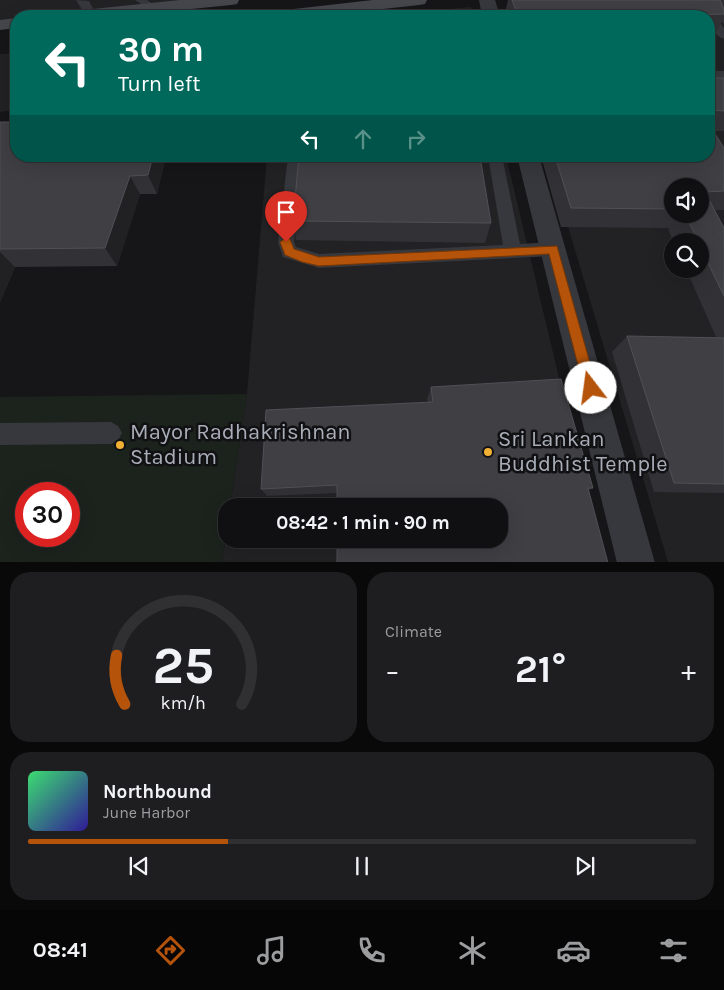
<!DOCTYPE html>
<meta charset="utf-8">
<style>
:root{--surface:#101012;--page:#1e1e20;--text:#f1f3f6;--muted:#9c9d9f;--line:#303032;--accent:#b45309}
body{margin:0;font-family:Karla,sans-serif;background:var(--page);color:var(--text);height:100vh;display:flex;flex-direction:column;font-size:19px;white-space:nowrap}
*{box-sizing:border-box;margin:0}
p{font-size:16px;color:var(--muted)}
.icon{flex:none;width:28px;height:28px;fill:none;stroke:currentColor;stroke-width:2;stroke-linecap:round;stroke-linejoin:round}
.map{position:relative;height:562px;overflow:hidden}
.drawer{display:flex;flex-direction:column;gap:10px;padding:10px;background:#09090a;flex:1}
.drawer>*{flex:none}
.top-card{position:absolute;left:10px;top:10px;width:705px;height:152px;border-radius:20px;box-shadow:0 5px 20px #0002,0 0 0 1px var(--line);background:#00695c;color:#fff;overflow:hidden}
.buttons{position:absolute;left:664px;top:178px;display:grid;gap:10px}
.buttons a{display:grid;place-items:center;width:45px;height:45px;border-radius:50%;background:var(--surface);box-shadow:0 5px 20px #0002,0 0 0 1px var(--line);font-size:25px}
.speed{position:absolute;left:15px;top:482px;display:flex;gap:10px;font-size:25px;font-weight:700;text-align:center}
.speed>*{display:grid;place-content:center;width:65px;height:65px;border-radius:50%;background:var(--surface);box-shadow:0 5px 20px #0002,0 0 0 1px var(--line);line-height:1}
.speed .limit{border:8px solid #d22;background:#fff;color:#111}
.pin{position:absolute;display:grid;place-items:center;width:42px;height:42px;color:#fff;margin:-51px -21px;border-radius:50% 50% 50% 0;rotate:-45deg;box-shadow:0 0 5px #0007}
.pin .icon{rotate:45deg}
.me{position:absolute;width:55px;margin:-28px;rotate:345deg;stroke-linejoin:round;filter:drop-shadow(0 0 4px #0008)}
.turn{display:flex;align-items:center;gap:18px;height:105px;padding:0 25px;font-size:22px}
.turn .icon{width:65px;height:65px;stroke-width:2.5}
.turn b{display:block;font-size:35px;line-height:42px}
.lanes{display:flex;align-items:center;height:48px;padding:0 25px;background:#0003;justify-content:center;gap:25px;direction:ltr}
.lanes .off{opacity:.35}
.big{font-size:38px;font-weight:700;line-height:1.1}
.drawer .card{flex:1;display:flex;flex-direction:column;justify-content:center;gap:8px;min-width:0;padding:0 18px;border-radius:20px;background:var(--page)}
.drawer .dial{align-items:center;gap:0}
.dial svg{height:130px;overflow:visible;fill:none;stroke:var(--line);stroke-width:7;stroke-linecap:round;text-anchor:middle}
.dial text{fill:var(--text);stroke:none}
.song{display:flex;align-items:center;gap:15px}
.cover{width:60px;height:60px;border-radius:8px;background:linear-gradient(135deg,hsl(140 70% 55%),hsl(250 70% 35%))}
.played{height:5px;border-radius:2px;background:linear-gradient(90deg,var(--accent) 30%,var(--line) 30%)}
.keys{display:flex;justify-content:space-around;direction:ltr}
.heat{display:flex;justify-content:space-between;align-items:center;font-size:28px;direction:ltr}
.drawer .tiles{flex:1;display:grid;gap:10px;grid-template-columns:1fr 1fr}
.card:last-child{grid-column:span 2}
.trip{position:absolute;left:218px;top:498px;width:290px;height:50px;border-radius:20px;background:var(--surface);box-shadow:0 5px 20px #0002,0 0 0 1px var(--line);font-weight:700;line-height:50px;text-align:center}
.dock{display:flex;height:80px;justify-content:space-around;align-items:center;background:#060607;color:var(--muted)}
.dock .icon{width:35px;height:35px}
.dock .on{color:var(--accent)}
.dock b{font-size:22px;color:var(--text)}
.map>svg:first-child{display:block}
</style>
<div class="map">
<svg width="724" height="563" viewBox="0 0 724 563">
<rect width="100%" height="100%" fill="#161618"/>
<!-- built -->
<path fill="#222225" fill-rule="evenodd" d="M0,0H222L69,16H16V22L0,25Z
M724,0V562H668L547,156H709V16H506L505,12L525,3ZM672,186H700V214H672ZM672,241H700V269H672Z
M471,7L473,16H377Z
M16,53V110L0,112V54Z
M267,156H506L603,562L222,563L226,534V539H499V506H230L247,394Z"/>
<!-- green -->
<path fill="#1c231d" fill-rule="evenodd" d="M247,394L230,506H226V534L222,562H0V397ZM26,494H69V536H26Z"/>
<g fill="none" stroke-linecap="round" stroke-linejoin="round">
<!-- service -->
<path fill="#37383d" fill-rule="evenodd" d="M76,0L89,1L96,14L94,16H86Z
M135,0H147L160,9L154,12Z
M692,0H703L724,28V39C715,37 709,25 709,16H703Z
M709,71H724V79H709Z
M288,156H302L294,242L296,247L319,254L503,245L488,156H502L520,244L553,242L559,244L561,249L559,254L553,256L319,268L283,257L278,242Z
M111,422L118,426L122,433L118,440L111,444L0,445V423Z"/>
<!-- minor -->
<path fill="#37383d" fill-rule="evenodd" d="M479,0H495L500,16H482Z
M517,156H539L655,563H617Z"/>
<!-- secondary -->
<path fill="#45474d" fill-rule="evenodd" d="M180,0H239L237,4L231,5L122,16H64L67,12L73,11Z
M373,0H427L425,4L419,5L320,16H267L270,12L276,11Z
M16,18V28L0,30V20Z"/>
</g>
<!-- wall -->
<path fill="#323236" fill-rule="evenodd" d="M508,0H724V25L722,22L714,35H709V16H506L505,12Z
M709,78H724V131H713L724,148V210H715L724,228V493L654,492L612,352L627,336L716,337L686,269H700V241H673L668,228L561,227L541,156H709ZM672,186L700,214H672Z
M0,122L16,156H166L157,194H140L117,266L15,267L0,302Z
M293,221L491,223L485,243L296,240Z
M431,387L593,488L589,490L337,493L267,496L261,489L428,403L427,399Z"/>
<!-- shaded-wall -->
<path fill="#212124" d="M153,156H166L157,194L148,175Z
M130,176L140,194L117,266L105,248Z
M0,252L15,267L0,302Z"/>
<!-- building -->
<path fill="#3f3f44" stroke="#4f5156" d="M512,0H720L724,10V14L653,16H518Z
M709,78H724V111L709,110Z
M0,122H16V156H153L148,175L130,176L105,248L0,249Z
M709,124L724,148V191L705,192L724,228V296L700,246V241H698L685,214H700V186H672V209L571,208L555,156H709Z
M299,156H480L491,223L293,221Z
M627,336L724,338V484L674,483Z
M561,379L593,488H588L608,563H337V539H499V506H337V485L261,489L266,410L433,402L431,387Z"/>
<!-- route -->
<path fill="#b45309" stroke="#753606" d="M286,238L290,239L294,249L319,257L557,246L597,388L595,393L591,395L586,393L584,388L549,254L319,266L302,262L285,255L280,242Z"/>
<!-- markers -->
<g fill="#f2b134" stroke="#111113" stroke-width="2">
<circle cx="120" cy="445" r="5"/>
<circle cx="488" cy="452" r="5"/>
</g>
<g text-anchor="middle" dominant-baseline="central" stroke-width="5" stroke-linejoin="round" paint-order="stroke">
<!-- near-poi labels -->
<g font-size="22" fill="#a8adb8" stroke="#111113" text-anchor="start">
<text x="130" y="432">Mayor Radhakrishnan<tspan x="130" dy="25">Stadium</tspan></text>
<text x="498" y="439">Sri Lankan<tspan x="498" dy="25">Buddhist Temple</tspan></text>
</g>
</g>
</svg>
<div class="buttons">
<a><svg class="icon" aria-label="sound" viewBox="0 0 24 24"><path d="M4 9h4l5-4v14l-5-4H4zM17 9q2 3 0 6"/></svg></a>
<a><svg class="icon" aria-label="search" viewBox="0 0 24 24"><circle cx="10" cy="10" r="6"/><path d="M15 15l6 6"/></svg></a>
</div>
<div class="speed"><div class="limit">30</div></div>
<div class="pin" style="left:286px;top:242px;background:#d93025"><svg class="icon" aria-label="arrive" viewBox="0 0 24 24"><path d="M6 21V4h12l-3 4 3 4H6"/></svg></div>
<svg class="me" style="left:591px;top:388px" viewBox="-20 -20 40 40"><circle r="19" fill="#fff"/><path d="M0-13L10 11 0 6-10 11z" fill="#b45309"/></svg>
<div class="trip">08:42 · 1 min · 90 m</div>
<div class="top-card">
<div class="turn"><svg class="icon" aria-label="left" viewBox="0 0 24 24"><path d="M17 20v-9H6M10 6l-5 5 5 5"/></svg><div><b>30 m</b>Turn left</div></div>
<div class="lanes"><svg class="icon" aria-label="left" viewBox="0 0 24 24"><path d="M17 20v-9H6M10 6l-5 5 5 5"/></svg><svg class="icon off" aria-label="ahead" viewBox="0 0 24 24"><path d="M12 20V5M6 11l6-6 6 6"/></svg><svg class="icon off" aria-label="right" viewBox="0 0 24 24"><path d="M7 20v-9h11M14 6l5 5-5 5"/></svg></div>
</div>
</div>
<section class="drawer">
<div class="tiles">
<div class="card dial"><svg viewBox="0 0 100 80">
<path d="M14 69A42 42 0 1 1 86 69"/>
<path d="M14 69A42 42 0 0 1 9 39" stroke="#b45309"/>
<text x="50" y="56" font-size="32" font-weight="700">25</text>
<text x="50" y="72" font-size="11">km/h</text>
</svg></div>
<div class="card"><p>Climate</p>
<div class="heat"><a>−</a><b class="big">21°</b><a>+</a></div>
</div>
<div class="card">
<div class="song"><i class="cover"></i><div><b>Northbound</b><p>June Harbor</p></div></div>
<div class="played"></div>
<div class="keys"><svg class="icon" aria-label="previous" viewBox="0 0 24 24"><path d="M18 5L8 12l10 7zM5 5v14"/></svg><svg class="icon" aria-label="pause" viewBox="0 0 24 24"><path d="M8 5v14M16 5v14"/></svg><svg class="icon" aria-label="next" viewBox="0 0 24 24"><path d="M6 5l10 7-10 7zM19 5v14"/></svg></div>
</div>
</div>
</section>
<nav class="dock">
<b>08:41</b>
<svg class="icon on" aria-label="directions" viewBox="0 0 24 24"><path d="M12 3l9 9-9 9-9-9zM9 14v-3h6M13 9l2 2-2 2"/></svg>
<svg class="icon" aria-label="music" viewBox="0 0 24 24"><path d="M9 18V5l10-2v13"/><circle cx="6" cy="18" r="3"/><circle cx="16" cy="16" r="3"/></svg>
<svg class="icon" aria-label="phone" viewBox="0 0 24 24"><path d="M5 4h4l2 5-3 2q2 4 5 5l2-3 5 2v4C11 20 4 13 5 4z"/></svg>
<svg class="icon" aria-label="climate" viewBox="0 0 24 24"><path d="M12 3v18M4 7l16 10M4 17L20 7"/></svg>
<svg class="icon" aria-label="car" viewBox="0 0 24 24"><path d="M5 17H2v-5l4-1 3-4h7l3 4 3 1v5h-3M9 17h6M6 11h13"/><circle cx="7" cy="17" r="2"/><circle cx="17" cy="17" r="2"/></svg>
<svg class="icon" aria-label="filters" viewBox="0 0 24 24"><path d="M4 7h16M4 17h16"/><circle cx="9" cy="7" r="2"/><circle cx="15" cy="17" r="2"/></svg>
</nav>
